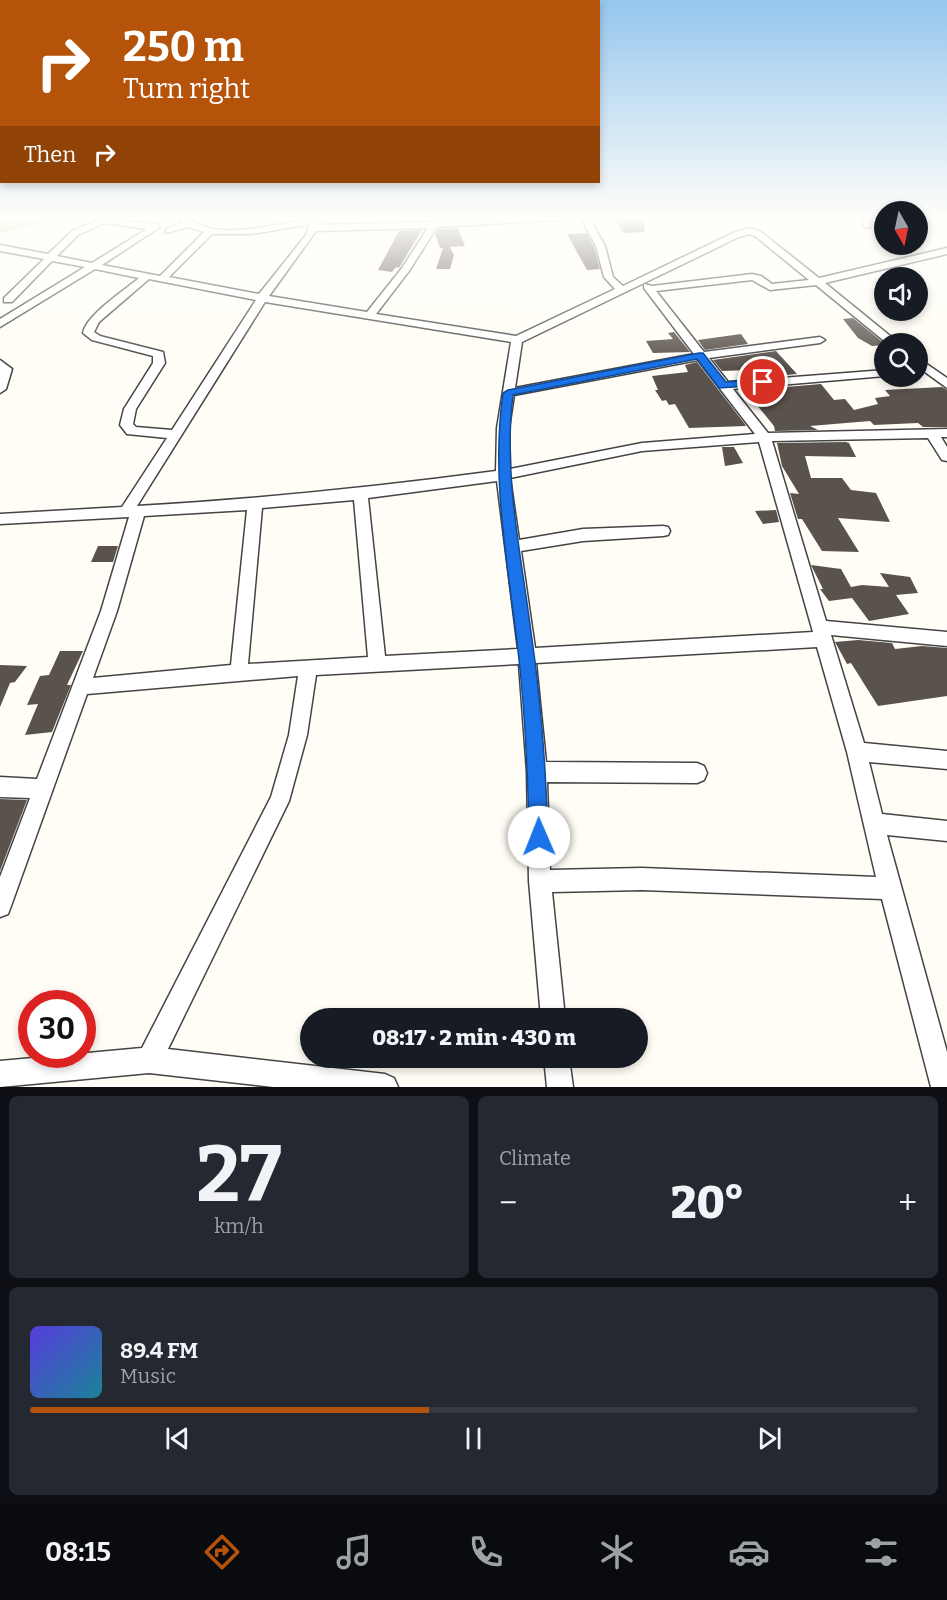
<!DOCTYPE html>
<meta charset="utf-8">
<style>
:root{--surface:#171b24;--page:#242831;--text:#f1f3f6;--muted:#9ea1a6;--line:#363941;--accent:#b45309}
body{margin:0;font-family:Bitter,serif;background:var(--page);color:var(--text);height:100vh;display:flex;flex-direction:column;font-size:22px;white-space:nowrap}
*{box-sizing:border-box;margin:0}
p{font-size:20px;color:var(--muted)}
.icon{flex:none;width:33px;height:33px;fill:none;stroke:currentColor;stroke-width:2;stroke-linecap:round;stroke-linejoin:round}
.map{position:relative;height:1087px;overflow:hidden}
.sheet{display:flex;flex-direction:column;gap:9px;padding:9px;background:#0d0f14;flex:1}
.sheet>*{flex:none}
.guide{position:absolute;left:0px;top:0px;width:600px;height:183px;box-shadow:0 3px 9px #0003;background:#b45309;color:#fff;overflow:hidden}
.needle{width:39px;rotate:171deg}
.tools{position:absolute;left:874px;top:201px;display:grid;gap:12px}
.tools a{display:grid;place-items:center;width:54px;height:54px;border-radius:50%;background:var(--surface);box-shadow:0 3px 9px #0003;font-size:30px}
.speed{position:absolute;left:18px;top:990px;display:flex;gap:12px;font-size:30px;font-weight:700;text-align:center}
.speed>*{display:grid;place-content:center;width:78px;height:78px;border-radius:50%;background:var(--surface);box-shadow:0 3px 9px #0003;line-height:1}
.speed .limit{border:9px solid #d22;background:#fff;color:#111}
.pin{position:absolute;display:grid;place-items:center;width:51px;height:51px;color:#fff;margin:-26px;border:3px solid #fff;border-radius:50%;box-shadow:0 2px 6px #0007}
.me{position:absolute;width:66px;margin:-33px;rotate:359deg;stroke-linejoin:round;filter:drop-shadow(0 0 4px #0008)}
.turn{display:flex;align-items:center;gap:21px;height:126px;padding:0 24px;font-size:27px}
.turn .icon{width:78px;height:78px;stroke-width:2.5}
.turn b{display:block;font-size:42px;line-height:51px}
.then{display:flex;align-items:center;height:57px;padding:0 24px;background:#0003;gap:12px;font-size:22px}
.big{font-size:45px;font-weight:800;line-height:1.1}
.sheet .widget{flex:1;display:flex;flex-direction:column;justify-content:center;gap:9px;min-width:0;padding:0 21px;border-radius:9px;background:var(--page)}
.sheet .dial{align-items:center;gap:0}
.dial b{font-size:78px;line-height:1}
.song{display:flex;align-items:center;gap:18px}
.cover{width:72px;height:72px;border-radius:9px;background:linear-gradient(135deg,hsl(250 70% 55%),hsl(190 70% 35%))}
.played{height:6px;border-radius:3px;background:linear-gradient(90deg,var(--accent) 45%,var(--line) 45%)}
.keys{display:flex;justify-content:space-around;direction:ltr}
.heat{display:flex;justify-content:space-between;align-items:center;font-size:33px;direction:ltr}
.sheet .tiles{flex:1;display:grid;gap:9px;grid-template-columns:1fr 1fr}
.widget:last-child{grid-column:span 2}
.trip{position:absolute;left:300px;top:1008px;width:348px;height:60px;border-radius:30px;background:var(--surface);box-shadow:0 3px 9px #0003;font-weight:800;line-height:60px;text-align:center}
.tab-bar{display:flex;height:96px;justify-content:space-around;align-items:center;background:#090b0e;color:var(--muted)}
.tab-bar .icon{width:42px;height:42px}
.tab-bar .on{color:var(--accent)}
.tab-bar b{font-size:27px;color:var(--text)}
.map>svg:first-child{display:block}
</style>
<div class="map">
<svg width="947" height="1087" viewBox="0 0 947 1087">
<rect width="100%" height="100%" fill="#fffdf5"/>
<!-- forest -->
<path fill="#b9dc9c" d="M0,216H75L0,233Z"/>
<!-- building -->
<path fill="#5a524d" d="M643,216L645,232L623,233L614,217Z
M458,228L465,246L450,247L454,255L450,269H436L443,248H440L435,234L438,229Z
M422,230L399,268L396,267L392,272L378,270L399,231Z
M587,233L594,247L600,269L587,270L567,234Z
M853,318L885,344V345L872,346L858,338L843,319Z
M674,332L690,352L653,353L646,341L673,339L668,333Z
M741,334L748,344L705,350L698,340Z
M776,351L797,374L754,378L749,370L722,371L713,360Z
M697,362L744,423L746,426L689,428L675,404L669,405L666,400L662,401L655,390H658L652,376L688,372L685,365Z
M821,384L834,400L845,399L854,410L878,404L875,398L890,396L885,390L942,387L947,390V427H923L918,423L874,425L870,421L810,426L818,430L775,431L774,426L752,399L769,398L762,389Z
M846,442L849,443L856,457L805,456L811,478H842L851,490L876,493L890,522L838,518L859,552L822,551L802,519H798L790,493L799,494L782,466L777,443Z
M722,447H734L743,463L725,466Z
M776,510L779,522L763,524L755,511Z
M98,546H118L113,562H91Z
M811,565L841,569L851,587L862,585L889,587L880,573L910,577L918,593L896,595L909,614L869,621L852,598L829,601L820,589H823Z
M858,640L892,643L895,649L922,646L947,648V696L878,706L851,663L847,664L835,642Z
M60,651H83L67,685H71L52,732L25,735L38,704L27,705L40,676L49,675Z
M0,665L27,666L15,682L10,683L0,707Z
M0,799L27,800L0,871Z"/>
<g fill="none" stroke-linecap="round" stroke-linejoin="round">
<defs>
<path id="minor" d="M107,216H119L113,220L156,224L160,227L102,265L160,276L204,232L188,227L166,233V229L183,222L177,216H186C221,248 293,216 335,216L319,221L318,225L431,222L438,216L442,219L440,222L529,216H578L574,219L437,227L409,271L376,314L516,336L615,289L604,277L596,246L580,216H588L605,246L613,277L623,286L733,233L749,228L761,232L819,278L947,248V254L825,283L900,344H888L816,285L770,290L752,280L656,291L704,352L820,337L825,340L820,343L709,358L728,382L885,370V376L733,389L768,433L947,429V437H941L947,447V461L942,460L928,438L772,441L826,621L947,632V646L831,635L864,743L947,751V769L869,762L882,814L947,821V841L887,835L947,1052V1087H931L882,899L642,890L552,892L565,1018H541L529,881L527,772L519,664L316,675L307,735L289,801L168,1049L385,1074L394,1078L398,1087H273L149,1073L0,1087V1061L142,1048L271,797L289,735L298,676L87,694L11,906L8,914L0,917V877L30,798L0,797V777L37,779L101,611L129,517L0,524V514L122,507L167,438L127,434L120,425L124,409L153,363V356L92,340L83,333C86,315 125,290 139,278L95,269L0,327V319L85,267L52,261L12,302H4V298L44,259L0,251V245L48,254L72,231ZM105,223L147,229L92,263L57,256L78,235ZM310,224L306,235L259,294L169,277L212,234H252ZM428,228L402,268L367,312L269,296L316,231ZM749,234L755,236L809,280L772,284L761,276L752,274L652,286L644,284V288L694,354L515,388L522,342L739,237ZM149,279L256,300L172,430L136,427L133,424L136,409L165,363L163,352L100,336L94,332L99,322ZM265,302L511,342L497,428L496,471C377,487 258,499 137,506ZM698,360L755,434L642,443L510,469L509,428L514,395ZM759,442L813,632L535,648L521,551L583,541L663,536L668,535L670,531L668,527L663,526L583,529L519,540L510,478L642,451ZM497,481L518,649L385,656L368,498ZM354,500L368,657L248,664L262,508ZM247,510L231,665L93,678L117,611L144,516ZM817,647L847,752L876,877L642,868L550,870L547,782L697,783L704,780L707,773L704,766L697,763L546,762L536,663Z
M863,216H871L870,227H864Z
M918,358L947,378V388L918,367Z
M0,360L12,369L6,389L0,393Z
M544,1058H569L573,1087H547Z"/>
</defs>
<!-- minor casing -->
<use href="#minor" stroke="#444" stroke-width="3"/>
<!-- minor -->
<use href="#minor" fill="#fff" fill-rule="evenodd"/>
</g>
<!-- sky -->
<linearGradient id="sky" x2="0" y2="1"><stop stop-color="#95c6ee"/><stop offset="0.59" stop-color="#fffefa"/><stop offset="1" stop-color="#fffefa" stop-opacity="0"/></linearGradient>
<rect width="947" height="368" fill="url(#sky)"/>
<!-- route -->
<path fill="#1a73e8" stroke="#114b97" stroke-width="1.5" d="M699,353H703L726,382L763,379L768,382L763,385L719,388L697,359L513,395C503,475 521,553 531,632C541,700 546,769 548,837L545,844L539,847L532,844L529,837C528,772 525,707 517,642C507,559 491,476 503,393L508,390Z"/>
</svg>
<div class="tools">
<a><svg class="needle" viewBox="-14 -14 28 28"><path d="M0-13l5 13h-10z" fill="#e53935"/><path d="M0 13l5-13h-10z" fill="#9ea1a6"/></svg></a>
<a><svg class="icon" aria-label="sound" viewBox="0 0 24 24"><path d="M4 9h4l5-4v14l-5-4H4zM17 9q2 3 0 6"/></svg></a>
<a><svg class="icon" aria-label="search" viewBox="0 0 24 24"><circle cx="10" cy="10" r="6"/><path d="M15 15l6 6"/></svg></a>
</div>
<div class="speed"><div class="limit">30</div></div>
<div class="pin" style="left:763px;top:382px;background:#d93025"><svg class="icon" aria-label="arrive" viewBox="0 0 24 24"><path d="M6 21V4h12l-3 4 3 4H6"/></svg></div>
<svg class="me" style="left:539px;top:837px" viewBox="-20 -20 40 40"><circle r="19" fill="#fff"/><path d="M0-13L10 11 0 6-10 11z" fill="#1a73e8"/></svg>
<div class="trip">08:17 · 2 min · 430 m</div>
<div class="guide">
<div class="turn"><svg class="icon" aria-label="right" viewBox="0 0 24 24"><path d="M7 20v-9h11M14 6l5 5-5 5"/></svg><div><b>250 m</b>Turn right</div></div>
<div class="then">Then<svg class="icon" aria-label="right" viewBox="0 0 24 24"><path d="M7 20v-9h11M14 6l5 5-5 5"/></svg></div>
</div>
</div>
<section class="sheet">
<div class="tiles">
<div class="widget dial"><b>27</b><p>km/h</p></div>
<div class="widget"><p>Climate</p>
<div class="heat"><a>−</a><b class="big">20°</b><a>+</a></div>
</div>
<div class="widget">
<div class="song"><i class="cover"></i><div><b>89.4 FM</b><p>Music</p></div></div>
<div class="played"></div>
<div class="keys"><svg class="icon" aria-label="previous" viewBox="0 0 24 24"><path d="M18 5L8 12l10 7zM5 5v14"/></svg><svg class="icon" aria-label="pause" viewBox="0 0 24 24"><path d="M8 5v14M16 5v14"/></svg><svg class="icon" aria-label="next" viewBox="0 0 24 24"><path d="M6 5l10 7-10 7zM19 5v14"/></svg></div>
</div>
</div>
</section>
<nav class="tab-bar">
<b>08:15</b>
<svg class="icon on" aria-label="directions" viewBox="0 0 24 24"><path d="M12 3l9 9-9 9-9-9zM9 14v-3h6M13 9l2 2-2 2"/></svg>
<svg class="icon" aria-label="music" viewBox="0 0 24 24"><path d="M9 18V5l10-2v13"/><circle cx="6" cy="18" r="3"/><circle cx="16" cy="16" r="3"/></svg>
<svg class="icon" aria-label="phone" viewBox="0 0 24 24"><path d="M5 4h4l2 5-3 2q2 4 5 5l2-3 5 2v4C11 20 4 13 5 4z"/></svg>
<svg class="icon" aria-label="climate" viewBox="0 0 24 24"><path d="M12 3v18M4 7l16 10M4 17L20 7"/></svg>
<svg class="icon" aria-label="car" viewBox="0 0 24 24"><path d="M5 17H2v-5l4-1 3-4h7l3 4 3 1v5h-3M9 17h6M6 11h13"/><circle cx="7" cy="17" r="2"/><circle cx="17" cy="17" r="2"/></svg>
<svg class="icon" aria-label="filters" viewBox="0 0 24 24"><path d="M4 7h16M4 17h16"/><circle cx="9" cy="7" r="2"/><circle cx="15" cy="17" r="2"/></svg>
</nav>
